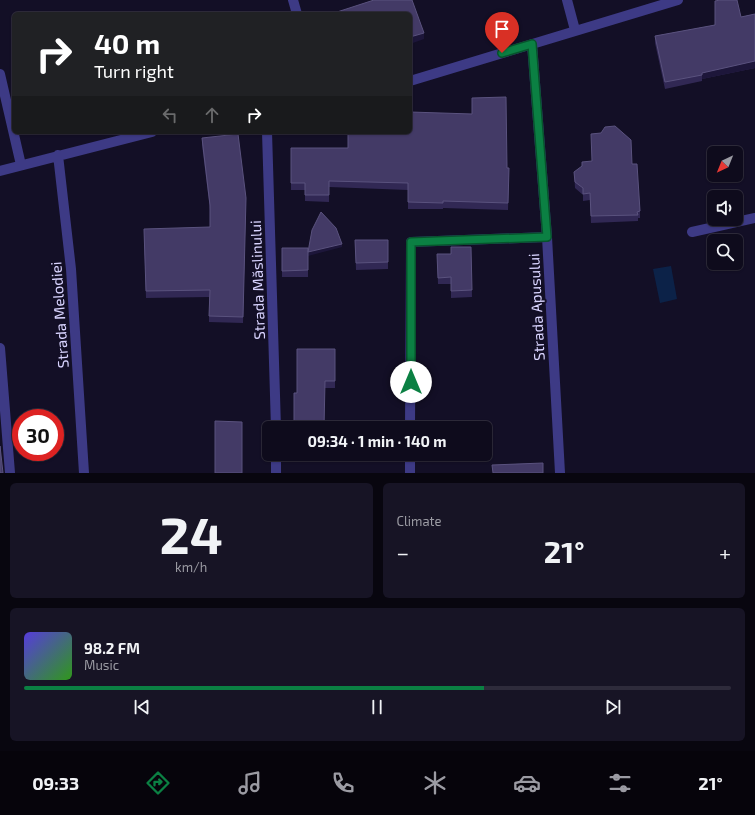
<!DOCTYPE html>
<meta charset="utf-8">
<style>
:root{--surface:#0e0b1c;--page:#171425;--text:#f1f3f6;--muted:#9b9ba3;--line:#2e2b3b;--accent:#0b8043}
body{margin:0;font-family:"Exo 2",sans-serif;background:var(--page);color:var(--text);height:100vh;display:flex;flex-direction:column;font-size:15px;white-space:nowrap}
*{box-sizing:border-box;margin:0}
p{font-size:13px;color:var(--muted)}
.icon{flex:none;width:22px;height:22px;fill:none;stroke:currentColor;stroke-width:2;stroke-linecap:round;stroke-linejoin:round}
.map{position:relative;height:473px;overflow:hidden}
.panel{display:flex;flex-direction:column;gap:10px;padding:10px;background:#08060f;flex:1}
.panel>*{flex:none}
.banner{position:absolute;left:12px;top:12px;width:400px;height:122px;border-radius:6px;box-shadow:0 1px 3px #0004,0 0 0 1px var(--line);background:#202124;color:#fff;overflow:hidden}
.needle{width:26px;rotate:223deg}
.fabs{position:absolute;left:707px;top:146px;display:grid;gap:8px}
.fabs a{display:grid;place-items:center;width:36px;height:36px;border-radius:6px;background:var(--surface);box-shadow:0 1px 3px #0004,0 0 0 1px var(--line);font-size:20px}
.speed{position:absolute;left:12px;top:409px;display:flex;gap:8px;font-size:20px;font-weight:700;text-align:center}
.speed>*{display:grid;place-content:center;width:52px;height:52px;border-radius:50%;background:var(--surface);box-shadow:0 1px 3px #0004,0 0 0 1px var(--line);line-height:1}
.speed .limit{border:6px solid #d22;background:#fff;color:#111}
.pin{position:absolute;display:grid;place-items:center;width:34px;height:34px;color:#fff;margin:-41px -17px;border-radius:50% 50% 50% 0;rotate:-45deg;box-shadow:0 0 4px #0007}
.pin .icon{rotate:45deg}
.me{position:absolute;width:44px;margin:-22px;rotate:0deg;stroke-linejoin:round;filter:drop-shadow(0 0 3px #0008)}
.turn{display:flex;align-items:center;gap:14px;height:84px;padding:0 16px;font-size:18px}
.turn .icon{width:52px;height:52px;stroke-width:2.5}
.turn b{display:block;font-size:28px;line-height:34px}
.lanes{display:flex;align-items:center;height:38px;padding:0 16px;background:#0003;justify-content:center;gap:20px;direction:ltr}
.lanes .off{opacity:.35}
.big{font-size:30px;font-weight:700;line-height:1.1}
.panel .card{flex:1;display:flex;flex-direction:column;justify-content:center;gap:6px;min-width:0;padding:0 14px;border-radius:6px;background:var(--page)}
.panel .dial{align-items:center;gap:0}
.dial b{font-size:52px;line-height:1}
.song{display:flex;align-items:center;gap:12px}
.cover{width:48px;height:48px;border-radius:6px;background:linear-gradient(135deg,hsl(250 70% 55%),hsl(110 70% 35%))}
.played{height:4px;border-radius:2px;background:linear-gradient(90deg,var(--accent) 65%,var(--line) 65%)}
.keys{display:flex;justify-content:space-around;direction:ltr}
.heat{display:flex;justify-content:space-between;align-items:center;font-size:22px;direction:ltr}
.panel .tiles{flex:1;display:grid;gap:10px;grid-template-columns:1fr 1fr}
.card:last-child{grid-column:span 2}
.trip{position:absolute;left:262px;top:421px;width:230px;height:40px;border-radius:6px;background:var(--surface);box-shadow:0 1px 3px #0004,0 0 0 1px var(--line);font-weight:700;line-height:40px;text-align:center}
.menu{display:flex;height:64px;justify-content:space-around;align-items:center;background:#06040b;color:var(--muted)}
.menu .icon{width:28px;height:28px}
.menu .current{color:var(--accent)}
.menu b{font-size:18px;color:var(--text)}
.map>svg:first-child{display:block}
</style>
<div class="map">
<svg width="755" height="473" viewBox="0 0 755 473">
<rect width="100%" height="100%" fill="#130f26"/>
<!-- water -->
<path fill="#0c2248" d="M671,266L677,299L660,303L653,269Z"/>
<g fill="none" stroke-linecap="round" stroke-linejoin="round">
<!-- minor -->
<path stroke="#3d3a85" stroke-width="10" d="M293,0L297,14
M567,0L575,30
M532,44L547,237L560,473
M0,74L21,165
M410,81L678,0
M267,132L276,428
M58,155L71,269L84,473
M0,171L152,132
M692,232L755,218
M0,348L10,473
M410,428L411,242L547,237
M276,473V454
M410,473V454"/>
</g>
<!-- wall -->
<path fill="#312854" d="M755,14V68L702,79V81L665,89L655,43V36L715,25L741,17Z
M202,138L246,198L243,323L209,322V297L146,298L144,236L210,227V210L202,145Z
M291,148L509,168L508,210L443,208V209H408V190L329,187V202L305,201V190H291Z
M632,164L640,211V218H638V221L591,223L590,200L583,201V195L575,188L574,172Z
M355,240H388V269L356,270Z
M471,247L472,297L451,298V284H438L437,254H451Z
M282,248H308V277H282Z
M335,349V388H325L297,393Z"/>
<!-- shaded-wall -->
<path fill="#1d163a" d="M424,33V39L410,44V37Z
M755,61V68L702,79V73Z
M342,244V247L308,256V252Z"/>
<!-- building -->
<path fill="#433a66" stroke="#5a527e" d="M374,0H412L424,33L410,37V14H334V13Z
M720,0H737L741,17L755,14V61L702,73V75L665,82L655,36L715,25V1Z
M506,97L507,168H509L508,203L443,201V203L408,202V183L329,181V195H305V183H291V148H348V132H410V112L472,114V98Z
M615,126L631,140L632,164H637L640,211L637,212L638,215L591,216L590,193L583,194V188L575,182L574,172L582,166V162L592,161L591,134L601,133L605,127Z
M238,134L246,198L243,317L209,316L210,290L146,291L144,229L210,227V205L202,138Z
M321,212L336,228L342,244L308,252L312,230Z
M355,240H388V262L356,263Z
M451,247H471L472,290L451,291V277L438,278L437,254H451Z
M282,248H308V270L282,271Z
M297,349H335V381H325L324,428H294V393H297Z
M215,421L242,422V473H215Z
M0,446L3,473H0Z
M543,463V473H493L492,465Z"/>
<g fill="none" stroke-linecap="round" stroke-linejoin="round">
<defs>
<path id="route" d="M411,382V242L547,237L532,44L502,53"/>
</defs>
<!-- route casing -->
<use href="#route" stroke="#07532c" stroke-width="10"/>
<!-- route -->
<use href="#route" stroke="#0b8043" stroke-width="7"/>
</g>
<g text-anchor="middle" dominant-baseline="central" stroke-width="4" stroke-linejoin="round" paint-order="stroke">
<!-- street labels -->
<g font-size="15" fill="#d9d4ff" stroke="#130f26">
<text transform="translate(257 280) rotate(-92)">Strada Măslinului</text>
<text transform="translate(536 307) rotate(-93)">Strada Apusului</text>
<text transform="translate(59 315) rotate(-94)">Strada Melodiei</text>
</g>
</g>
</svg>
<div class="fabs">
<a><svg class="needle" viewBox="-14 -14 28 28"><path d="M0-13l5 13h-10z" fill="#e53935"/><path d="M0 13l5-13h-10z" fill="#9b9ba3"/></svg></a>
<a><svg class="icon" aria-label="sound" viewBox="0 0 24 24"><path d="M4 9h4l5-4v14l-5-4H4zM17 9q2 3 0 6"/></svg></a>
<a><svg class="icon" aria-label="search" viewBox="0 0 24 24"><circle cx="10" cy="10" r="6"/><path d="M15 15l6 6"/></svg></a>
</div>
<div class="speed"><div class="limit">30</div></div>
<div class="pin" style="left:502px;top:53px;background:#d93025"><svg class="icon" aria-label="arrive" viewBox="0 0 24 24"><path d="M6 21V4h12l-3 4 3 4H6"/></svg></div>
<svg class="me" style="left:411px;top:382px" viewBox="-20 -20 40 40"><circle r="19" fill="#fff"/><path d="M0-13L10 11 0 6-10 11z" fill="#0b8043"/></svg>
<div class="trip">09:34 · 1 min · 140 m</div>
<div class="banner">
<div class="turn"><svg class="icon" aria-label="right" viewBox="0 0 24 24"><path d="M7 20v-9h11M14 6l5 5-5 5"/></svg><div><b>40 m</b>Turn right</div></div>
<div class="lanes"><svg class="icon off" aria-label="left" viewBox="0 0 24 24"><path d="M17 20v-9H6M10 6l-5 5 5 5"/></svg><svg class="icon off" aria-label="ahead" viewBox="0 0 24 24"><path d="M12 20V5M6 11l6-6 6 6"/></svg><svg class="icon" aria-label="right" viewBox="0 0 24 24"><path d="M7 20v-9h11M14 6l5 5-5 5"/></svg></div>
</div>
</div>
<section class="panel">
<div class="tiles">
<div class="card dial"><b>24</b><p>km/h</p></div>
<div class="card"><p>Climate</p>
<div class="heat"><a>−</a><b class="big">21°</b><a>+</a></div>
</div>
<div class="card">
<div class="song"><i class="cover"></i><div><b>98.2 FM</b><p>Music</p></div></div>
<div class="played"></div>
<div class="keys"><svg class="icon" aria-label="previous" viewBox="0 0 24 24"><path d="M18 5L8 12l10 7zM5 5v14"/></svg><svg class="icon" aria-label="pause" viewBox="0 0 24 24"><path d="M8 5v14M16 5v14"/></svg><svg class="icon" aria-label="next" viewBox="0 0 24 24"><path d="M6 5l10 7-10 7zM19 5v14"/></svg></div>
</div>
</div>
</section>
<nav class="menu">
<b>09:33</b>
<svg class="icon current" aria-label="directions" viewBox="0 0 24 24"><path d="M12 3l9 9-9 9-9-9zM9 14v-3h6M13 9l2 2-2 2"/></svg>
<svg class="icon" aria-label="music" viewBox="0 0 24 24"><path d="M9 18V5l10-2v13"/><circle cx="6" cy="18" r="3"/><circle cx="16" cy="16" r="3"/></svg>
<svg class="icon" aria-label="phone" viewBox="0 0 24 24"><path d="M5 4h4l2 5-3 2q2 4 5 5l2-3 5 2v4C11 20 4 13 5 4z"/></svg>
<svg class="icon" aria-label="climate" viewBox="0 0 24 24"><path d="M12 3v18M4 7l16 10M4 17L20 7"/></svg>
<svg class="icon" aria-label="car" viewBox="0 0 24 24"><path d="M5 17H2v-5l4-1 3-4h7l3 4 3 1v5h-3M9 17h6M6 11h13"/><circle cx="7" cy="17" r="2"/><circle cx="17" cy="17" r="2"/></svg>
<svg class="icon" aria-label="filters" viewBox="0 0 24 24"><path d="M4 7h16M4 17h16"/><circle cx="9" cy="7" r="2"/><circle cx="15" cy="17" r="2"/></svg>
<b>21°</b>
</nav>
